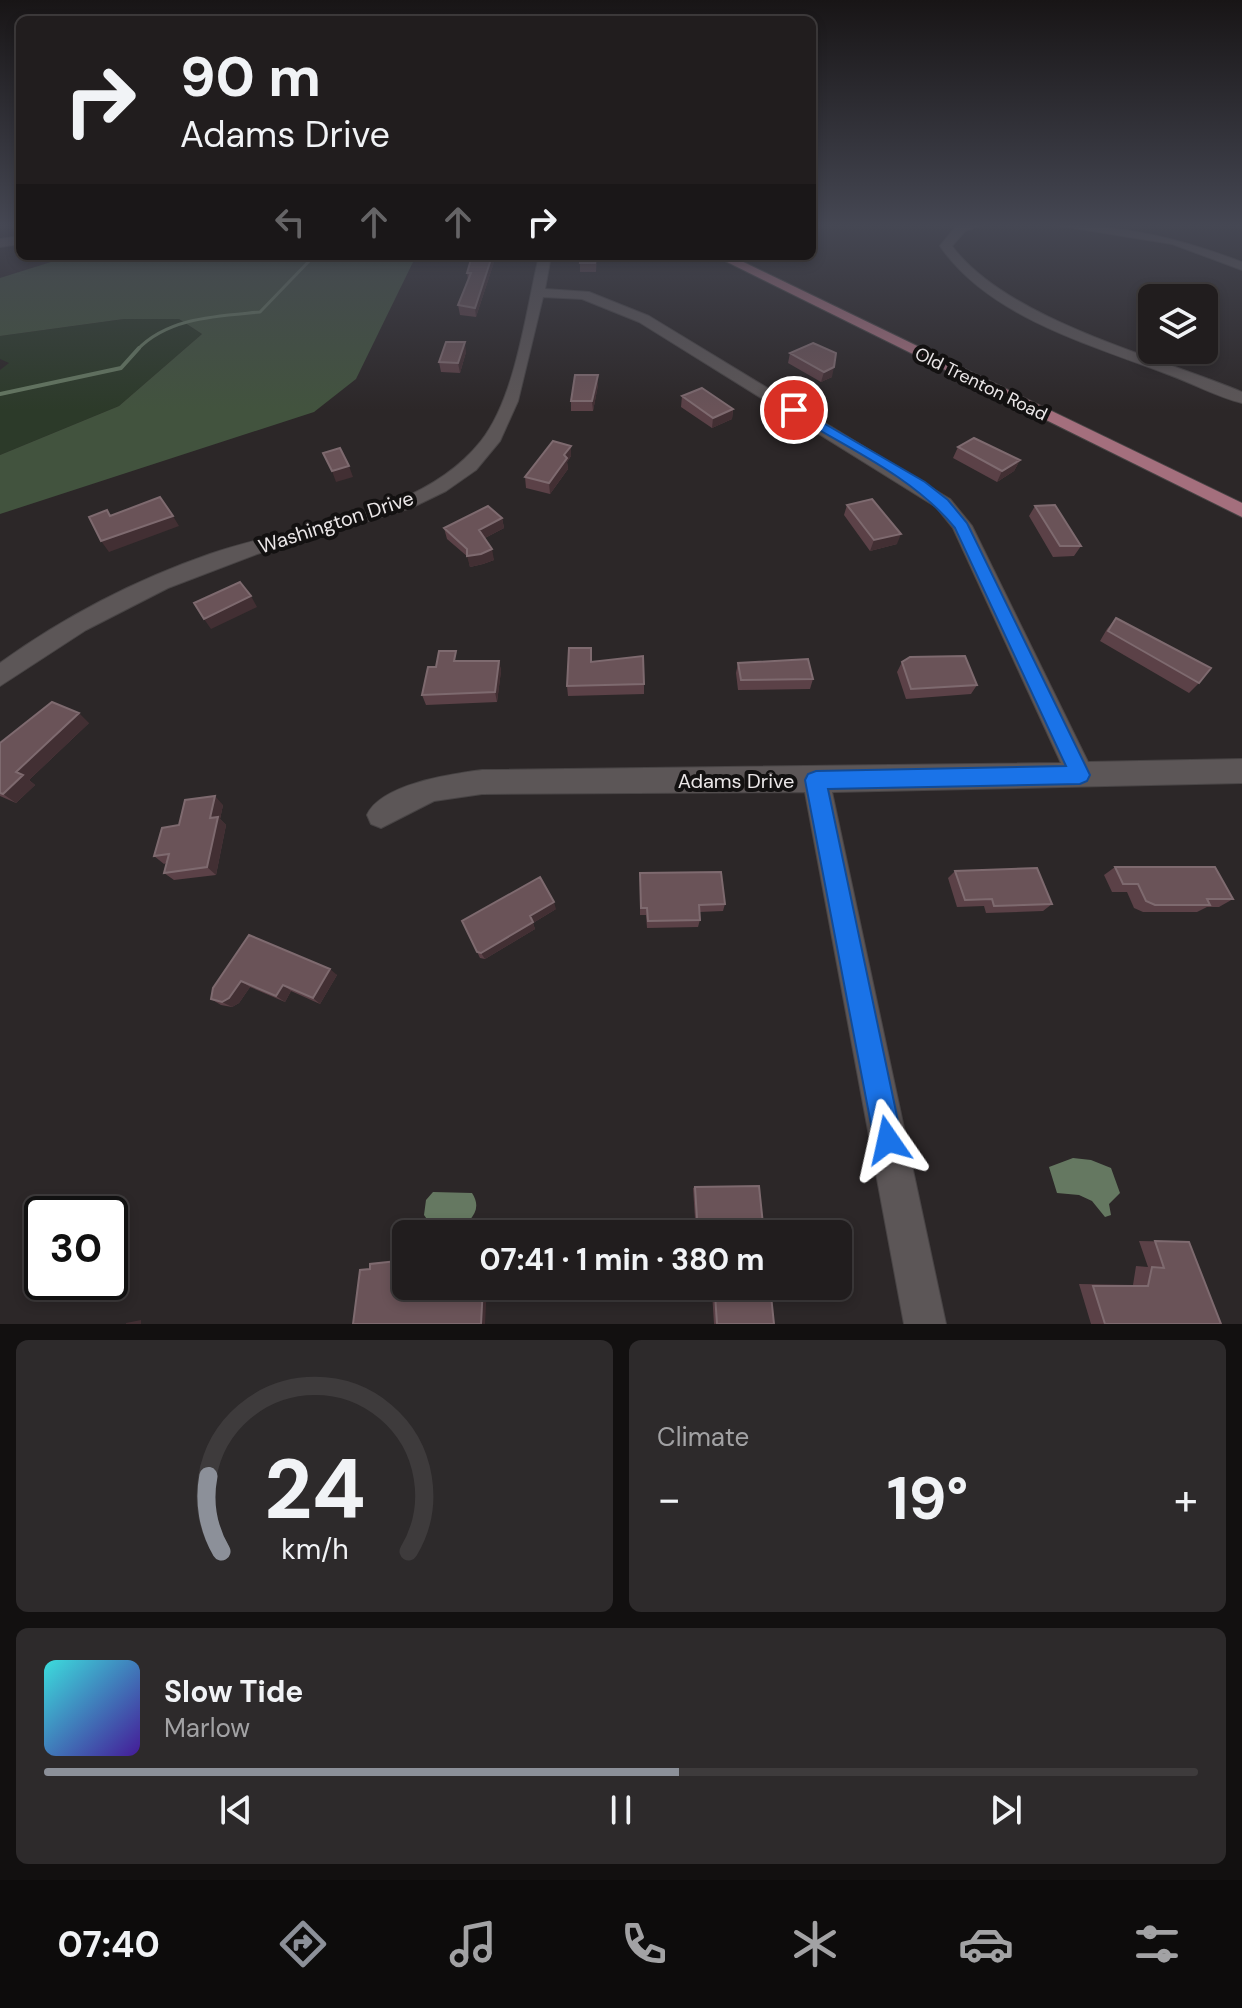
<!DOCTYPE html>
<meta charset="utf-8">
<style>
:root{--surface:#211d1e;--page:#2d2a2b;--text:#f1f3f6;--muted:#a2a2a4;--line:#3e3b3c;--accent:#8c9099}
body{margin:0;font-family:"DM Sans",sans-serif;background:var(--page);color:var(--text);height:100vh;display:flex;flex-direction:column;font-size:30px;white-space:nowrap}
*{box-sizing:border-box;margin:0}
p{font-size:26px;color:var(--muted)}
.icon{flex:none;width:44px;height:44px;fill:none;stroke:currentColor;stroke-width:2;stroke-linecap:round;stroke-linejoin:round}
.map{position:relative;height:1324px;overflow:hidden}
.drawer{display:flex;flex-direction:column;gap:16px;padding:16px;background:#121010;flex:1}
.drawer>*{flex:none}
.banner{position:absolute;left:16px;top:16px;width:800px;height:244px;border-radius:12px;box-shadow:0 4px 12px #0003,0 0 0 2px var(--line);background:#211d1e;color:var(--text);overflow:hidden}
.controls{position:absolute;left:1138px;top:284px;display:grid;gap:16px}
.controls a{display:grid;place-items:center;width:80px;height:80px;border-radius:12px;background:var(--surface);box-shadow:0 4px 12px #0003,0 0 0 2px var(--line);font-size:40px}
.speed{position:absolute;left:24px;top:1196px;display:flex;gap:16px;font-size:40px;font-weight:700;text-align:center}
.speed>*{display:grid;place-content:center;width:104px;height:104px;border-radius:50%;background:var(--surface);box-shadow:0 4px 12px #0003,0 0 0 2px var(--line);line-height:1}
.speed .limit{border:4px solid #111;border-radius:12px;background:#fff;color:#111}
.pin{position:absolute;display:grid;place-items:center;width:68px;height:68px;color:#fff;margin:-34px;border:4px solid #fff;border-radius:50%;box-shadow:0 2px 8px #0007}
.me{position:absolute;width:88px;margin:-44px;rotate:349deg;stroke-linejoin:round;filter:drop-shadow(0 0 6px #0008)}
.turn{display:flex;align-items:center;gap:28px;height:168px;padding:0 32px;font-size:36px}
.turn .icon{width:104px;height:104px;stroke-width:2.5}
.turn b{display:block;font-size:56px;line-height:68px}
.lanes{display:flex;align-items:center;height:76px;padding:0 32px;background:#0003;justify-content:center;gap:40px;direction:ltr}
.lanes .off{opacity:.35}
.big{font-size:60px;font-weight:700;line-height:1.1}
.drawer .tile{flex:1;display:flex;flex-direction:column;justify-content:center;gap:12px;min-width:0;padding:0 28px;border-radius:12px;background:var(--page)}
.drawer .dial{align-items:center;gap:0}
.dial svg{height:208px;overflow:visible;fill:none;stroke:var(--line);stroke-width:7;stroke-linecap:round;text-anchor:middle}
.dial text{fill:var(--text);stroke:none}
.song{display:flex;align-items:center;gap:24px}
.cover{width:96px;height:96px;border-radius:12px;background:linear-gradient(135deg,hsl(180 70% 55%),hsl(260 70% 35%))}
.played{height:8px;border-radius:4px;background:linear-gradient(90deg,var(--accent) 55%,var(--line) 55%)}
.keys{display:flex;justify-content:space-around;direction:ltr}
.heat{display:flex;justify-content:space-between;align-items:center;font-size:44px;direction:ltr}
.drawer .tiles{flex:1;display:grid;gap:16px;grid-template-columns:1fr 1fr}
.tile:last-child{grid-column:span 2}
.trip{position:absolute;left:392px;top:1220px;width:460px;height:80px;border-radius:12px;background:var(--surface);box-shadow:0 4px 12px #0003,0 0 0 2px var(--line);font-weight:700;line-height:80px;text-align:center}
.tab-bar{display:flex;height:128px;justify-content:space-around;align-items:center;background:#0d0c0c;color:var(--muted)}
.tab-bar .icon{width:56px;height:56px}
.tab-bar .current{color:var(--accent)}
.tab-bar b{font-size:36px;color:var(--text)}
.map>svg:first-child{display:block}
</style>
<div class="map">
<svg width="1242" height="1324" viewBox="0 0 1242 1324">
<rect width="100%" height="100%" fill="#2c2728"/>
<!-- green -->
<path fill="#2c3a29" d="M124,319H179L202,334L119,406L0,455V370L9,363L0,359V336Z"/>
<!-- forest -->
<path fill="#42533e" d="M70,256H416L356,379L314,412L0,514V455L119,406L202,334L179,319H124L0,336V278Z"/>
<!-- water -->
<path fill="#657861" d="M1073,1158L1091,1160L1111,1168L1120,1193L1109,1204L1111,1215L1105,1217L1092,1201L1079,1195L1057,1193L1049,1167Z
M433,1192L472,1193C479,1204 477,1212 469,1221L429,1222L424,1215L426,1200Z"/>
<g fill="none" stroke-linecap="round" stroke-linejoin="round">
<!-- stream-far1 -->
<path stroke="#657861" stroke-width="3" d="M137,350C168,317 218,316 260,312L314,256"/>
<!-- stream -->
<path stroke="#657861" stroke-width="4" d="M0,394L121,368L139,348"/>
<defs>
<path id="minor" d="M957,225H982L965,231L952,246C1007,320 1158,357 1242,392V403C1217,397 1192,383 1167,374C1089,344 989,317 940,246Z
M1055,225C1124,225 1178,238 1242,262V270L1172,244Z
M20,236V244L0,247V239Z
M539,256H551L545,289L589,292L649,316L950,499L972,526L1088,762L1242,759V783L832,792L946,1324H904L805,792L482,794L434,801L381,828L371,824L367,815C381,784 451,774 482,770L1061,763L953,528L936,507L639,322L582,299L543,297L518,401L500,441L476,470L446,491L411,508L257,554L168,588L86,630L0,686V663C64,617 135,580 210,554C298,523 419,519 481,441C516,397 526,310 539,256Z"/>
<path id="major" d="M715,256H731L1242,503V517Z"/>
</defs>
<!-- minor casing -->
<use href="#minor" stroke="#484445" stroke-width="2"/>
<!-- major casing -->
<use href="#major" stroke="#484445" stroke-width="2"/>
<!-- minor -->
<use href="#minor" fill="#5c5657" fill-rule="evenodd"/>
<!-- major -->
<use href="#major" fill="#a46f7d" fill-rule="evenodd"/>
</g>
<!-- wall -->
<path fill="#5b4147" d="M472,256H496L476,317L460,315L458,305L468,280L467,273Z
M597,256L596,272H580V263Z
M813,343L832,377L821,382L788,363L790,353Z
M466,352L460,373L441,372L439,362Z
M598,375V385L593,411H571V401Z
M682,396L733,409L732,419L712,428L681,407Z
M571,446V456L567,462L568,469L550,494L526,488L525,477Z
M958,447L1020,460L1014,471L997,482L953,458Z
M847,505L897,544L870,551L844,515Z
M1035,506L1081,546L1074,556L1053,557L1029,516Z
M502,518L504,528L485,538L494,560L483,564L470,567L468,557L447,539L444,528Z
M1116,618L1199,683L1189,693L1100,641L1107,629Z
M458,661H499L501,671L497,702L426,705L422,695L436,667Z
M591,662L644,684V694L568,696L567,686Z
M902,662L977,685L971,694L906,699L897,672Z
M738,663L813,679L810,689L738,690L736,673Z
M89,723L29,780L35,785L16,803L0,796V743Z
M223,805L220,819L226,825L216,875L174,880L164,873L166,863L164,864L154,856L179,825Z
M1115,867L1233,899L1219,907H1207L1197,912H1143L1134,908L1127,892H1112L1104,875Z
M955,871L1052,904L1043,911L986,913L984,906L957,907L948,878Z
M640,873L725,904L723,911L699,912L700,920L698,927L647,928L646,915H640Z
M556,909L533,923L535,929L485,959L480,958L462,921Z
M249,935L337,975L320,1004L291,991L285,1002L250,987L239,1003L232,1007L221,1005L211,999Z
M695,1187L764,1234H696L693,1188Z
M1139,1241L1189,1242L1221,1324H1091L1079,1284L1133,1285L1136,1266L1148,1267Z
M730,1286H770L774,1324H714L712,1292H731Z"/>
<!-- shaded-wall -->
<path fill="#422f33" d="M492,256H496L476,317L475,308Z
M465,342L466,352L460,373L458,363Z
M834,367L832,377L821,382L824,372Z
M598,375V385L593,411L592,401Z
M733,409L732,419L712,428L713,418Z
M571,446V456L567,462L568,469L550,494L549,483L564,455Z
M1020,460L1014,471L997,482L1002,471Z
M349,466L353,477L336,482L332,471Z
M173,516L179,526L109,552L101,541Z
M502,518L504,528L481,540L479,530Z
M901,534L897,544L870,551L874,540Z
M492,549L494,560L483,564L470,567L467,556Z
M251,596L257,607L211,629L204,619Z
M499,661L501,671L497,702L495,692Z
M79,713L89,723L29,780L35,785L16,803L3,794L16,772Z
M215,796L223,805L220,819L226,825L216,875L207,867L210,818Z
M554,902L556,909L533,923L535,929L485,959L481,953L530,916Z
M330,969L337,975L320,1004L313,998Z
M241,981L250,987L239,1003L232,1007L222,1002Z
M283,985L291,991L285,1002L276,996Z
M483,1286H487L485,1324H481Z
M141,1320V1324H126V1323Z"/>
<!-- building -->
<path fill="#6a5358" stroke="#7e6a6f" stroke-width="2" d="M472,256H492L475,308L458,305L471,273H467Z
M581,256H596L595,263H580Z
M446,342H465L458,363L439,362Z
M813,343L836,353L834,367L824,372L790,353Z
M575,375H598L592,401H571Z
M702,388L733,409L713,418L682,396Z
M974,438L1020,460L1002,471L958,447Z
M553,441L571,446L564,455L567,458L549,483L525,477Z
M340,448L349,466L332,471L323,453Z
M160,497L173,516L101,541L89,517L107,510L110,516Z
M872,499L901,534L874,540L847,505Z
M1055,505L1081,546H1060L1035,506Z
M488,506L502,518L479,530L492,549L481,554L467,556V549L444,528Z
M240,582L251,596L204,619L194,603Z
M1116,618L1211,668L1199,683L1108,631Z
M569,648H591V662L643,656L644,684L567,686Z
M439,651H456L454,661H499L495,692L422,695L428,667H436Z
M965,656L977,685L911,689L902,662L910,657Z
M808,659L813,679L741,680L738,663Z
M52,702L79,713L16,772L23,775L3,794L0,793V743Z
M215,796L210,818L218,817L207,867L164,873L169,854L154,856L162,828L179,825L185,800Z
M1115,867H1215L1233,899H1207L1210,905H1155L1146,901L1138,884H1123Z
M1037,868L1052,904L994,906L992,899L965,900L955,871Z
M721,872L725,904L699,905L700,920L648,921L647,908H641L640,873Z
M540,877L554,902L530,916L533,922L481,953L477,952L462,921Z
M249,935L330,969L313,998L283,985L276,996L241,981L229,998L222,1002L211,999L213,988Z
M759,1186L764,1234H698L695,1187Z
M1155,1241L1189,1242L1221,1324H1105L1093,1286H1148L1152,1267L1164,1268Z
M406,1260V1286H483L481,1324H353L360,1270L370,1269V1264Z
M734,1286H770L774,1324H717L715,1294H734Z"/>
<!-- sky -->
<linearGradient id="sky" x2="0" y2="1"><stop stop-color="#181516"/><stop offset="0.55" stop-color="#454753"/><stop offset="1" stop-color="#454753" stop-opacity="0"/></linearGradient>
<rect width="1242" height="410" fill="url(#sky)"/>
<!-- route -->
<path fill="#1a73e8" stroke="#114b97" stroke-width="2" d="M794,406L925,482L948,500L967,523L1090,775L1087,781L1080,784L828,789L902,1140L898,1150L888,1154L878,1150L874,1140L805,780L808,774L816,771L1066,766L955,528C914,477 846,447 790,413V407Z"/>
<g text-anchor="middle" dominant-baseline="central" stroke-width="8" stroke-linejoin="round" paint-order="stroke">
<!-- far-street labels -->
<g font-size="18" fill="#ebe7e8" stroke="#131111">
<text transform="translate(981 384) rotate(26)">Old Trenton Road</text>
</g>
<!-- street labels -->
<g font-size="20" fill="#ebe7e8" stroke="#131111">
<text transform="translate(336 522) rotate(-18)">Washington Drive</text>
<text x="736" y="781">Adams Drive</text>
</g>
</g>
</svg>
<div class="controls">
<a><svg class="icon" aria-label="layers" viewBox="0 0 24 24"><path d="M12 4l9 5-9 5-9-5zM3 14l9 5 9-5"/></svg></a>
</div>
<div class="speed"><div class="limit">30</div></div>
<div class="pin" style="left:794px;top:410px;background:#d93025"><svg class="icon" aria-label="arrive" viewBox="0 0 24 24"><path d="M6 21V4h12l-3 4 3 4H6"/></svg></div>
<svg class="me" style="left:888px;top:1140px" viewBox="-20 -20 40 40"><path d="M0-17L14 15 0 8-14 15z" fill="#1a73e8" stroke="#fff" stroke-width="4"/></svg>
<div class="trip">07:41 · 1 min · 380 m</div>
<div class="banner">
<div class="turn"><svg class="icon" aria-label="right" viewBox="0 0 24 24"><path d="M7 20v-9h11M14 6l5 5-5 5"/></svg><div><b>90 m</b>Adams Drive</div></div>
<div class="lanes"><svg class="icon off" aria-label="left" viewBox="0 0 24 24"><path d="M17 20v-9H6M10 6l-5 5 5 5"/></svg><svg class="icon off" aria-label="ahead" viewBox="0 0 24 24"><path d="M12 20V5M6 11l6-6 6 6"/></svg><svg class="icon off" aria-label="ahead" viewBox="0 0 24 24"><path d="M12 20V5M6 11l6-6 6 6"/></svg><svg class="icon" aria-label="right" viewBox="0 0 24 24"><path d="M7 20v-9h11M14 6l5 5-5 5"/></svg></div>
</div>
</div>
<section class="drawer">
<div class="tiles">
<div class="tile dial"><svg viewBox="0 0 100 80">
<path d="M14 69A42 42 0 1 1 86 69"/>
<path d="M14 69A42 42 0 0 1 9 40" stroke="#8c9099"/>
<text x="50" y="56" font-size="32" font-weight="700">24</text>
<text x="50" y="72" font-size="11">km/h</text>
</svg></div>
<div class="tile"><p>Climate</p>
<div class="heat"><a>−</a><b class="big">19°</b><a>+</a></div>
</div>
<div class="tile">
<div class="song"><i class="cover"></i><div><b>Slow Tide</b><p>Marlow</p></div></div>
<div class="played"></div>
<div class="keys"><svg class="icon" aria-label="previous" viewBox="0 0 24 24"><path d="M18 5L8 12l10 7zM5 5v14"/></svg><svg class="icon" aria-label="pause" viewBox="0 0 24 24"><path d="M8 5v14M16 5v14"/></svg><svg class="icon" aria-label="next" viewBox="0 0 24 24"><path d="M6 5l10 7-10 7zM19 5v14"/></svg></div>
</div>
</div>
</section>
<nav class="tab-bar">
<b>07:40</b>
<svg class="icon current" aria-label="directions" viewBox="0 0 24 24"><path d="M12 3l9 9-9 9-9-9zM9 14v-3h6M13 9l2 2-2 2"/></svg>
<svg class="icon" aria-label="music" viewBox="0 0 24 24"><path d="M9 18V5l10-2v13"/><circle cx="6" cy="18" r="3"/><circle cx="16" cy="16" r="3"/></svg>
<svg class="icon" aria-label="phone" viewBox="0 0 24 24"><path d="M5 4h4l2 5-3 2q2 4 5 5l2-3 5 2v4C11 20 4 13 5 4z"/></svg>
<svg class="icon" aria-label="climate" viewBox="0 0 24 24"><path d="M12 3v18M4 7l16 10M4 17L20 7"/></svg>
<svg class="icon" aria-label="car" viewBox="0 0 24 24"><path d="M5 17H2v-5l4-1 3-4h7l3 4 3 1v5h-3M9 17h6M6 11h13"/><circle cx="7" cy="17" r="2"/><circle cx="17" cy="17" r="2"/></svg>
<svg class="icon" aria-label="filters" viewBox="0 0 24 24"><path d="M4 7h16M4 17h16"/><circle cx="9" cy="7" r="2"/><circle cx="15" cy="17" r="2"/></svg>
</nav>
